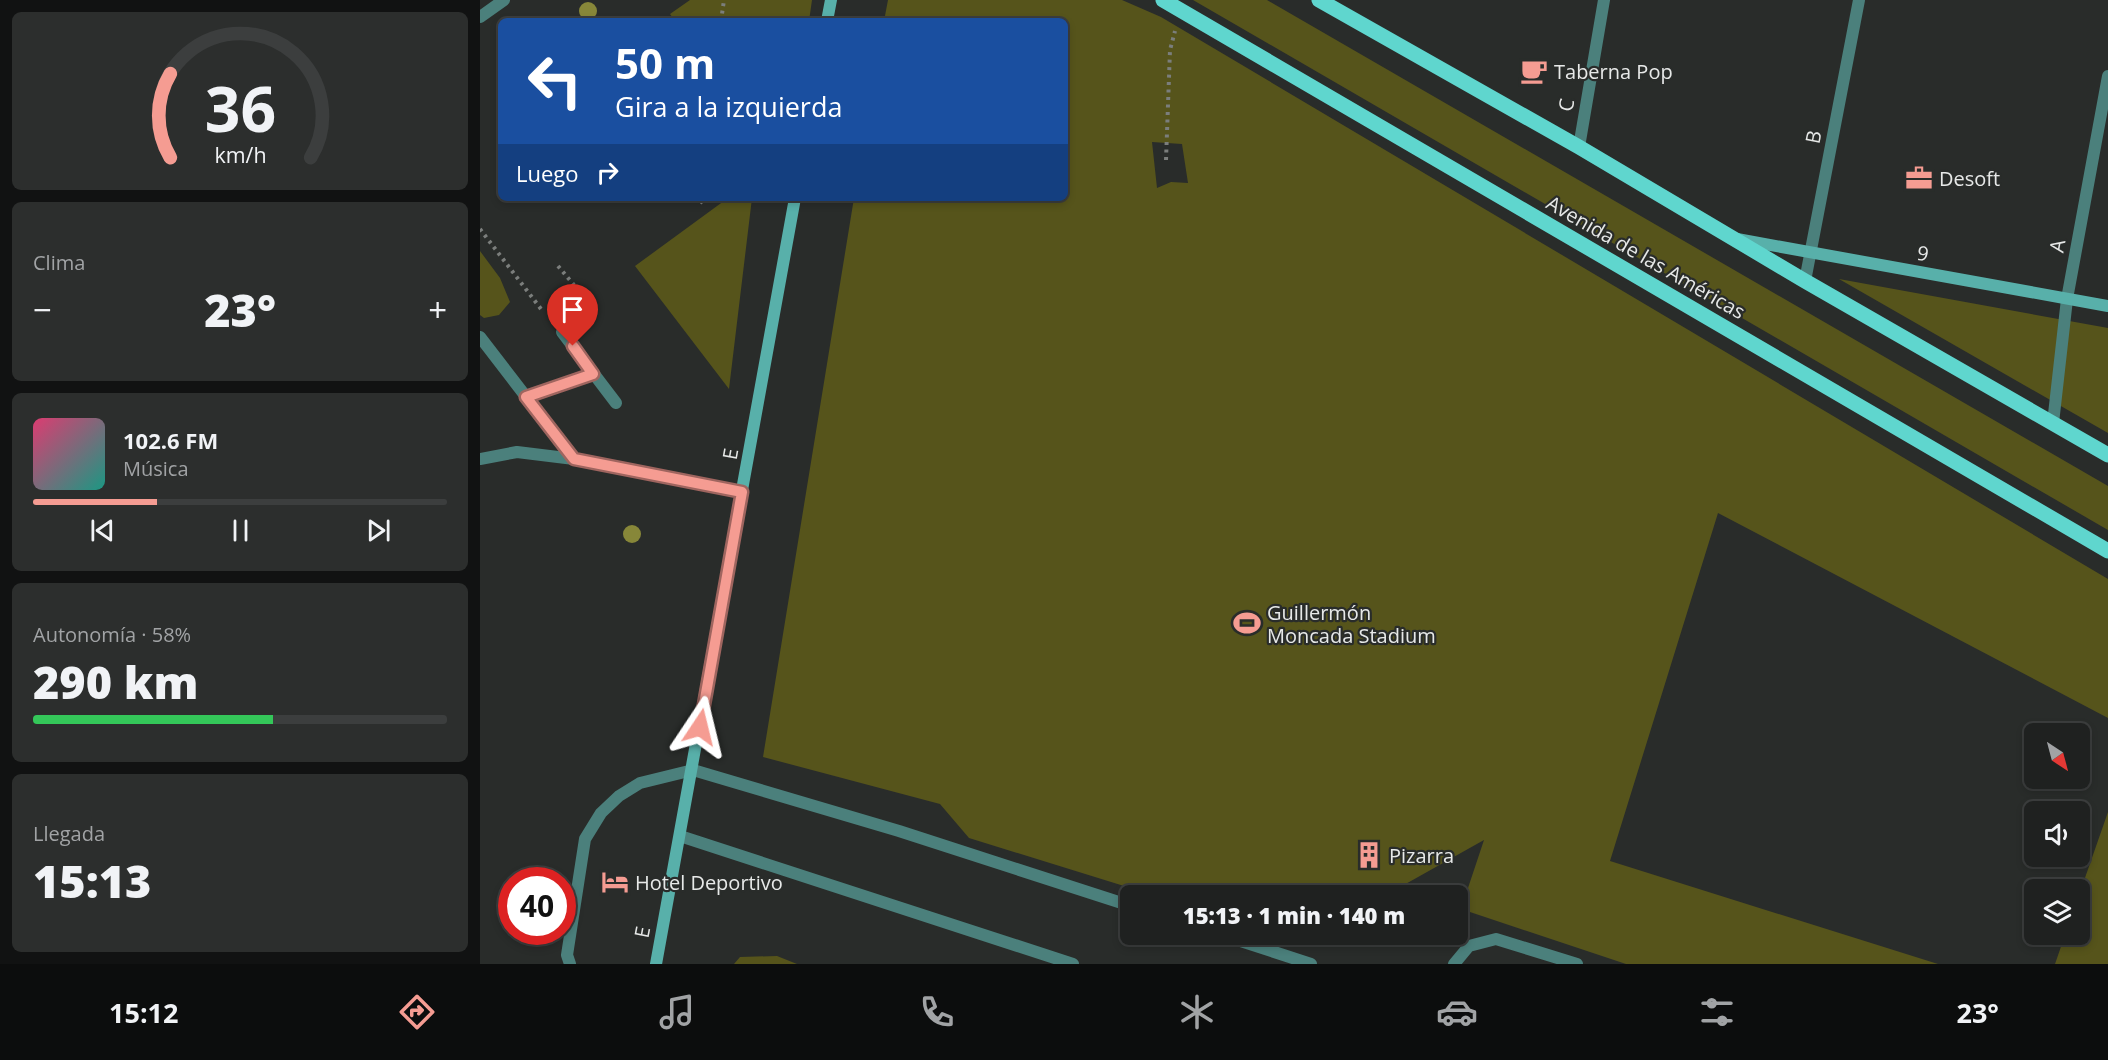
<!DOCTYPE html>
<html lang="es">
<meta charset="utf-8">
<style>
:root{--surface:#1f2120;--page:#2c2e2d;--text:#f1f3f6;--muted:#a1a3a5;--line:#3c3e3e;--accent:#f59c92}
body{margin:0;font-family:"Open Sans",sans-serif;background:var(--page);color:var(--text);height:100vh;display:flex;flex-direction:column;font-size:22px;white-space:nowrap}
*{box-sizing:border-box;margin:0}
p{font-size:20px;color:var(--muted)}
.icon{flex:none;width:33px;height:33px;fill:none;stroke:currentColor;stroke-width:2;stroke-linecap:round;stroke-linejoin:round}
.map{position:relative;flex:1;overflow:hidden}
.drawer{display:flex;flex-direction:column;gap:12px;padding:12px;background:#111212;width:480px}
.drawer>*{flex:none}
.guide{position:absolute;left:18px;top:18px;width:570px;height:183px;border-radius:9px;box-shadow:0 3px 9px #0003,0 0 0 2px var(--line);background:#1a4fa0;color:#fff;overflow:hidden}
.needle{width:39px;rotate:144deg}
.tools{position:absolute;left:1544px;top:723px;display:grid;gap:12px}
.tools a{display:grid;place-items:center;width:66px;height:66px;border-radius:9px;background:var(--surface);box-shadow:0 3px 9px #0003,0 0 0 2px var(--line);font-size:30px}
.speed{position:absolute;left:18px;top:867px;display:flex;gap:12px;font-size:30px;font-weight:700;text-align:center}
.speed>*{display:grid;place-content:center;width:78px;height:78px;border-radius:50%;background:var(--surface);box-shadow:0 3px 9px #0003,0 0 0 2px var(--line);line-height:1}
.speed .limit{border:9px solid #d22;background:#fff;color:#111}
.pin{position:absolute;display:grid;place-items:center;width:51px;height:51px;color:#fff;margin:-62px -26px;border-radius:50% 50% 50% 0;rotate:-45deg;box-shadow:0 0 6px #0007}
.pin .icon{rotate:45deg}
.me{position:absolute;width:66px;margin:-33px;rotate:10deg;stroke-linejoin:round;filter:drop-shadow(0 0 4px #0008)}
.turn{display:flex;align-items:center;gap:21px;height:126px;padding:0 18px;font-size:27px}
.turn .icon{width:78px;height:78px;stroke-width:2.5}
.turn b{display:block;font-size:42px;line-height:51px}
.then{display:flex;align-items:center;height:57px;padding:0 18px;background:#0003;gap:12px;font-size:22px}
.big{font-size:45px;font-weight:800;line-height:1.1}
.drawer .card{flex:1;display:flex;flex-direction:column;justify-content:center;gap:9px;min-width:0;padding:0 21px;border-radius:9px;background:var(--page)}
.drawer .dial{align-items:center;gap:0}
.dial svg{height:156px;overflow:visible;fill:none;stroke:var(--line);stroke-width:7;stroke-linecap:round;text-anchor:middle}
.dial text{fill:var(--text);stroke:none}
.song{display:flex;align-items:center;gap:18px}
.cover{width:72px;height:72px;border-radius:9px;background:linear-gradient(135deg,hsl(340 70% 55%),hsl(170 70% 35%))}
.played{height:6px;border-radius:3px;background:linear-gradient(90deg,var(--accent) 30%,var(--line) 30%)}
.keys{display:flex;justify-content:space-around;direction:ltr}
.heat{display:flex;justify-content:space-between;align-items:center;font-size:33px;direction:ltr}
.charge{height:9px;border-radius:4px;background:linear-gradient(90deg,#34c759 58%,var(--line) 0)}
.trip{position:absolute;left:640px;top:885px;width:348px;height:60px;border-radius:9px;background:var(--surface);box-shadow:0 3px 9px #0003,0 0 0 2px var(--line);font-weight:800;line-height:60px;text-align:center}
.dock{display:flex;height:96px;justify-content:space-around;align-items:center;background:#0c0d0d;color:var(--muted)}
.dock .icon{width:42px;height:42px}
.dock .current{color:var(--accent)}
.dock b{font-size:27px;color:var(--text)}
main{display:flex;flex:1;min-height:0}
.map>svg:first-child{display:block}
</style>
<main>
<section class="drawer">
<div class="card dial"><svg viewBox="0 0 100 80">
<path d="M14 69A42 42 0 1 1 86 69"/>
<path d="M14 69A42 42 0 0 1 14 26" stroke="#f59c92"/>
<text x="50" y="56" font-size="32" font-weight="700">36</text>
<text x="50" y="72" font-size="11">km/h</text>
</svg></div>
<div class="card"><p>Clima</p>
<div class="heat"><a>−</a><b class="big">23°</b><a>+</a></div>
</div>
<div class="card">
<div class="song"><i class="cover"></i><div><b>102.6 FM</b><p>Música</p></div></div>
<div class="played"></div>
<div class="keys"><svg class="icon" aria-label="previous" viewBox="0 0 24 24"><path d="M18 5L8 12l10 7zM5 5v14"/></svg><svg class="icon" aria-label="pause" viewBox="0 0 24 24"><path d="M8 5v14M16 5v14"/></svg><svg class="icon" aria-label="next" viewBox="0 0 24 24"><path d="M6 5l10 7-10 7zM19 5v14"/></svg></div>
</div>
<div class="card"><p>Autonomía · 58%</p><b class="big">290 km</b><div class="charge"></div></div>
<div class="card"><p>Llegada</p><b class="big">15:13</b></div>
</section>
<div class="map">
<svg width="1628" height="964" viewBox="0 0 1628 964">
<rect width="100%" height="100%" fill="#292c2a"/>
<!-- green -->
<path fill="#56541b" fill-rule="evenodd" d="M210,0H332L329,21H195L190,14Z
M408,0H642L681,17L1628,579V718L1238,513L1130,861L1458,964H1146L981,909L1004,840L906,895H673L489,838L460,804L283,757L374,198H585V21H404ZM672,142L702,144L708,183L691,182L677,188Z
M713,0H787L1628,486V530Z
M248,198H272L249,389L155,266Z
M0,251L20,278L30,302L19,315L4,318L0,315Z
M1359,279L1628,328V433Z
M1628,812V964H1575L1585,935L1599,934V895Z
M297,956L317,964H254L260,957Z"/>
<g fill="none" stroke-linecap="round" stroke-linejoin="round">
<!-- path -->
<path stroke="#7b7e7c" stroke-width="4" stroke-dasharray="3 4.5" stroke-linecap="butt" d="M241,21L244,0
M686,160L690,50L695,31
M220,203L226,198
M0,229L61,309
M78,266L94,285"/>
<!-- lane -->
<path stroke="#4b807c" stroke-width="12" d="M0,17L24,0
M82,332L136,403
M0,337L94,459L263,492
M46,397L113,374
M0,459L37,452L94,459
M90,964L87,955L105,839L121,813L139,796L160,783L213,770
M974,964L989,946L1016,939L1097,964"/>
<!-- street -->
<path stroke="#4b807c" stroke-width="12" d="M1099,147L1124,0
M1325,281L1379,0
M1573,423L1587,299L1628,76
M213,770L419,831L651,906
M200,836L593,964
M739,934L831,964"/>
<!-- secondary -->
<path stroke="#58b0aa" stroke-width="12" d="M347,21L351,0
M1257,239L1628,306
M176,964L315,198"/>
<!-- primary -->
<path stroke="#5fd6ce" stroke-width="15" d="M683,0L1628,551
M839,0L1099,147L1325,281L1628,455"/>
</g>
<!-- trees -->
<g fill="#878739">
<circle cx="108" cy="11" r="9"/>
<circle cx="152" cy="534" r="9"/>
</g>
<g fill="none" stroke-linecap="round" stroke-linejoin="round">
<defs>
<path id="route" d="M93,346L113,374L46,397L94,459L262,492L220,727"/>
</defs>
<!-- route casing -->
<use href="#route" stroke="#9f655f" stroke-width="15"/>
<!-- route -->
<use href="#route" stroke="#f59c92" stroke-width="10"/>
</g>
<!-- icons -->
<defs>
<symbol id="cafe-bare" viewBox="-9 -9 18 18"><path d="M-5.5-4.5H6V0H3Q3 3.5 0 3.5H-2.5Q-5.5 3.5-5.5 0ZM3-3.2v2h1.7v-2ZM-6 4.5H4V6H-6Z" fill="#f59c92" stroke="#292c2a" stroke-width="2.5" paint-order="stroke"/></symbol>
<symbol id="office-bare" viewBox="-9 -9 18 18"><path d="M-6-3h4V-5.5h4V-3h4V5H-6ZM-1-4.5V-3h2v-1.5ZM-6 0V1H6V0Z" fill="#f59c92" stroke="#292c2a" stroke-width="2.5" paint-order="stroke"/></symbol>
<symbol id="stadium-bare" viewBox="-9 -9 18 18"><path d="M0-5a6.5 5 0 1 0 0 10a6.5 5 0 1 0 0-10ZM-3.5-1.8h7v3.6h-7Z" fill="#f59c92" stroke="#292c2a" stroke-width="2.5" paint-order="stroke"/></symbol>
<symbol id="building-bare" viewBox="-9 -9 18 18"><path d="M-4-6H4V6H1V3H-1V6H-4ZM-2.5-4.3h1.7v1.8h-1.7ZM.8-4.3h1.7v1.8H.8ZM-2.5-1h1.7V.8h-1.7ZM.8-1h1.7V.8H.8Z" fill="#f59c92" stroke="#292c2a" stroke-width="2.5" paint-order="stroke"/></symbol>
<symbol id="hotel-bare" viewBox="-9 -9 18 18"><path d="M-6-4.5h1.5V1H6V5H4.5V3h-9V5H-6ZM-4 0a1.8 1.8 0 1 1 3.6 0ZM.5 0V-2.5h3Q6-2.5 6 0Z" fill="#f59c92" stroke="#292c2a" stroke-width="2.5" paint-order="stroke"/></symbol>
</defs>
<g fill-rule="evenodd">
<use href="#cafe-bare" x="1035" y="52" width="38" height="38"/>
<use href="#office-bare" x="1420" y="159" width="38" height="38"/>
<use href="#stadium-bare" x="748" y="604" width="38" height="38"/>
<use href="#building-bare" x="870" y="836" width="38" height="38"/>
<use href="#hotel-bare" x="116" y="863" width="38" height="38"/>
</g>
<g text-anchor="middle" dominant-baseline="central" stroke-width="4.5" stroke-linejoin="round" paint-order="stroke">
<!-- poi labels -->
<g font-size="20" fill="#e7e9e8" stroke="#292c2a" text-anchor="start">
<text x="1074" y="71">Taberna Pop</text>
<text x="1459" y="178">Desoft</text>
<text x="787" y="612">Guillermón<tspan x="787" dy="23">Moncada Stadium</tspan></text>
<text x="909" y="855">Pizarra</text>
<text x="155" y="882">Hotel Deportivo</text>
</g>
<!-- street labels -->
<g font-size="20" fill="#e7e9e8" stroke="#292c2a">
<text transform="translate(1086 105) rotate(-80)">C</text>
<text transform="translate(1333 137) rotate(-79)">B</text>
<text transform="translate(1577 246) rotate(-80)">A</text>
<text transform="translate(1443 253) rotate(10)">9</text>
<text transform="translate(1166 257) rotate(30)">Avenida de las Américas</text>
<text transform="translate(250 454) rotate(-80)">E</text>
<text transform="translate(162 932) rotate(-79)">E</text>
</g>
</g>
</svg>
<div class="tools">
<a><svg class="needle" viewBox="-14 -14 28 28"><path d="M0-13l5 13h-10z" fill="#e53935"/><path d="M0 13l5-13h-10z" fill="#a1a3a5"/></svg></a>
<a><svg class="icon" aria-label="sound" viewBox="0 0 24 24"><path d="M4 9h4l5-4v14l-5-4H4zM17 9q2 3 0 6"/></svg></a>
<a><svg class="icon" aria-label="layers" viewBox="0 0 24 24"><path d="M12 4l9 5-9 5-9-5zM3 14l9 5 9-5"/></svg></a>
</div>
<div class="speed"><div class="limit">40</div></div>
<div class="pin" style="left:93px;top:346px;background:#d93025"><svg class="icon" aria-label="arrive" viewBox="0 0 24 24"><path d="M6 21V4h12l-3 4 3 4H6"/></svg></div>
<svg class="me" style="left:220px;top:727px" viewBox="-20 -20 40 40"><path d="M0-17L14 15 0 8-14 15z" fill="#f59c92" stroke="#fff" stroke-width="4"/></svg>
<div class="trip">15:13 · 1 min · 140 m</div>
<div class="guide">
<div class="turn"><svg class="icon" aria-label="left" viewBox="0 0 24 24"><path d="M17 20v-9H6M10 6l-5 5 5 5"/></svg><div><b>50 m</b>Gira a la izquierda</div></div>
<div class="then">Luego<svg class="icon" aria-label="right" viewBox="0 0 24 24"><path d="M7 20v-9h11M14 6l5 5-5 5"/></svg></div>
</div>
</div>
</main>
<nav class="dock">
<b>15:12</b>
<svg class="icon current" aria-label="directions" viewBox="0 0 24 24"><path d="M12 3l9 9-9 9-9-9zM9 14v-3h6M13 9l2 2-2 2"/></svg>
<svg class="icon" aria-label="music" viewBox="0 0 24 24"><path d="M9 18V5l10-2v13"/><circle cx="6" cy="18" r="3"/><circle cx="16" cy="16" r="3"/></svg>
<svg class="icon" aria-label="phone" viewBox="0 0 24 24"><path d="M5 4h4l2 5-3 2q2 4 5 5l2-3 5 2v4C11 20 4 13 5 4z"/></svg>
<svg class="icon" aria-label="climate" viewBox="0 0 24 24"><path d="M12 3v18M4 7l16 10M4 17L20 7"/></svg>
<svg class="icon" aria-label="car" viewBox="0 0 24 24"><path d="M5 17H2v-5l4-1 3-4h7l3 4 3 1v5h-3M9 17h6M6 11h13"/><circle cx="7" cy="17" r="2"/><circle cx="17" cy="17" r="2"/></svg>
<svg class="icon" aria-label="filters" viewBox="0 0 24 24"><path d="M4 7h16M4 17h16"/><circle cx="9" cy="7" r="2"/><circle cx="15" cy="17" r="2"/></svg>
<b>23°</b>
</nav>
